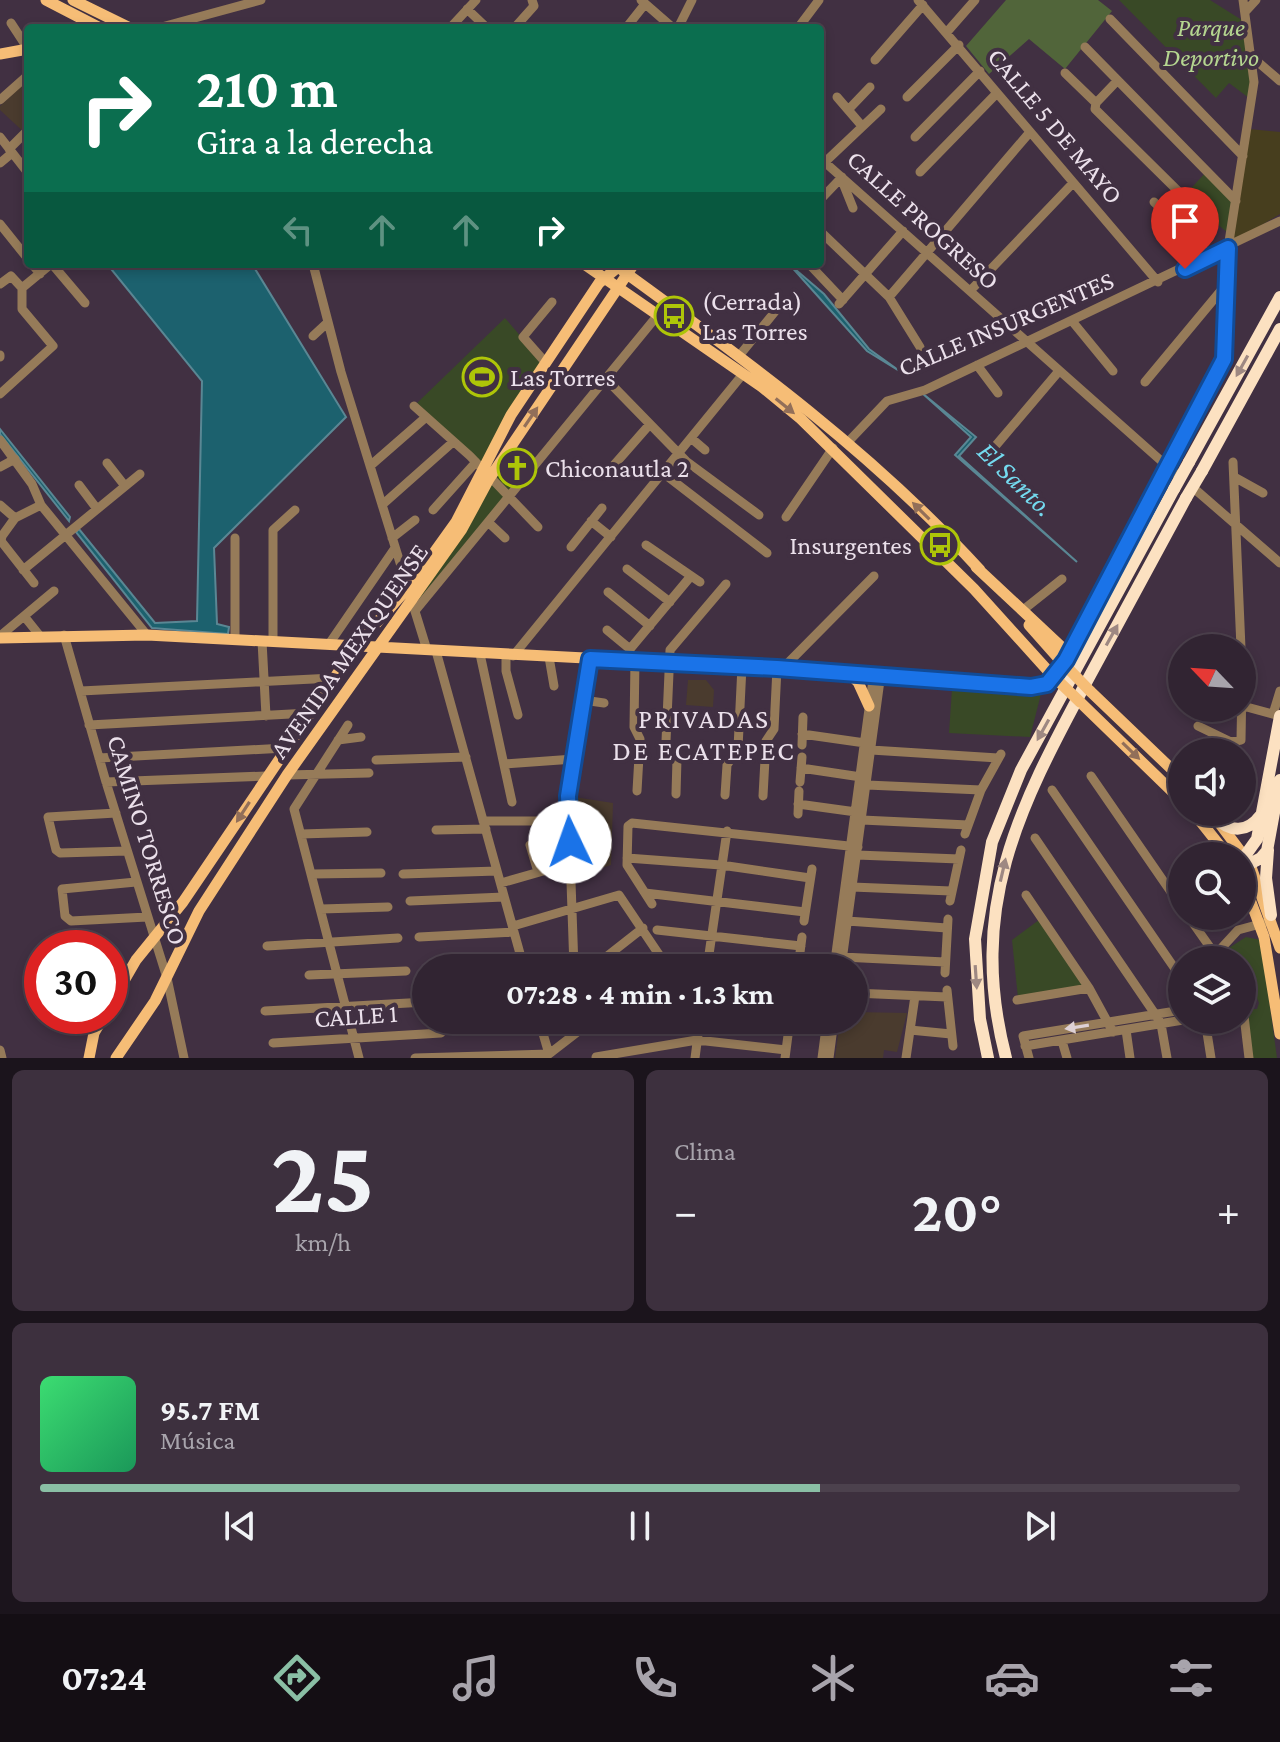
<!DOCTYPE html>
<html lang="es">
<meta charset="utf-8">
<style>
:root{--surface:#312432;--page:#3d303e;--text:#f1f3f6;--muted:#a8a4ac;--line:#4c414d;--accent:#8abfa5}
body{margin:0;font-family:"Crimson Pro",serif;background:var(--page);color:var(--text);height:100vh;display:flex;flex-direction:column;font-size:30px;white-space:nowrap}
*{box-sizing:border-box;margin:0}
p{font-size:26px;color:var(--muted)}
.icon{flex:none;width:44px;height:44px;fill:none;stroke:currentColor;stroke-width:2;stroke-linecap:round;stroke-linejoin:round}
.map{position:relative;height:1058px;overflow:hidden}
.drawer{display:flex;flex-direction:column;gap:12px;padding:12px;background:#1b141c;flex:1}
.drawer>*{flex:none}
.guide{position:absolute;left:24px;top:24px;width:800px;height:244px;border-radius:8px;box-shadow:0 4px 12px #0003,0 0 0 2px var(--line);background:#0b6e4f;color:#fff;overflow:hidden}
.needle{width:52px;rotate:295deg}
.tools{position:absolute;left:1168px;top:634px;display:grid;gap:16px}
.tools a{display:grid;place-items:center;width:88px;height:88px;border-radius:50%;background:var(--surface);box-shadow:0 4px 12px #0003,0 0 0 2px var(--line);font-size:40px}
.speed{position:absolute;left:24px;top:930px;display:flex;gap:16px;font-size:40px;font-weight:700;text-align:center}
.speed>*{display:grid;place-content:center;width:104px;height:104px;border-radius:50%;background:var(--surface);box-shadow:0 4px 12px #0003,0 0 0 2px var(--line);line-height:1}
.speed .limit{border:12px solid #d22;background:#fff;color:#111}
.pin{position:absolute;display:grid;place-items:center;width:68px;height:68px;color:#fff;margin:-82px -34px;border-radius:50% 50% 50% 0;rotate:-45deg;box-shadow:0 0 8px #0007}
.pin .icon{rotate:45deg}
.me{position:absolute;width:88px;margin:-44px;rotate:357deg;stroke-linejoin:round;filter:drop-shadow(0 0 6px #0008)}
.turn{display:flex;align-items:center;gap:28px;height:168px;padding:0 40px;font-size:36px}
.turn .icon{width:104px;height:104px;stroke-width:2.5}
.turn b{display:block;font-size:56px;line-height:68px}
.lanes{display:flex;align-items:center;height:76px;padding:0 40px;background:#0003;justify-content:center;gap:40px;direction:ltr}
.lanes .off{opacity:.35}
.big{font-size:60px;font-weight:700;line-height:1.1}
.drawer .tile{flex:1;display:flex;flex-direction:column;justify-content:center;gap:12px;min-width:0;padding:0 28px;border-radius:12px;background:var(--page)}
.drawer .dial{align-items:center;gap:0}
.dial b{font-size:104px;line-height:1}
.song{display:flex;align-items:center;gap:24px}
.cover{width:96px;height:96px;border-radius:12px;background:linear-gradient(135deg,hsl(140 70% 55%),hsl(150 70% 35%))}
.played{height:8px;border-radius:4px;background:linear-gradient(90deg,var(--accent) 65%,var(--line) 65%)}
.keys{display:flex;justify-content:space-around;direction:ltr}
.heat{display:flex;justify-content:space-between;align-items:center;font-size:44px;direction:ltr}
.drawer .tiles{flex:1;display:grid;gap:12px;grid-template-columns:1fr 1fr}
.tile:last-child{grid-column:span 2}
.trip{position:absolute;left:412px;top:954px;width:456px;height:80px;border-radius:40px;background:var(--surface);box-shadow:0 4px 12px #0003,0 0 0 2px var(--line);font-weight:700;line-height:80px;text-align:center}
.tabs{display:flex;height:128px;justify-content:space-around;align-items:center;background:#140e14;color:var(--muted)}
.tabs .icon{width:56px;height:56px}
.tabs .selected{color:var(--accent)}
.tabs b{font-size:36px;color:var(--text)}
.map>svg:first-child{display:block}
</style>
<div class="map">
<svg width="1280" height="1058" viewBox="0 0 1280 1058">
<rect width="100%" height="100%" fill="#413042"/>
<!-- education -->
<path fill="#4a3b2e" d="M28,80V135H27L0,110V106Z
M688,680H706L714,690L713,707L686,705Z
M574,797L613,803L611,865L577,876Z
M854,1012L907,1013L897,1052L884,1050L883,1058H835L840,1020H854Z"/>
<!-- green -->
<path fill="#394926" d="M1119,0H1210L1245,22L1253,101L1229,83L1216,98Z
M1206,172L1235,202L1229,234L1184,196Z
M505,318L541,360L481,464L417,403Z
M507,459L522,475L418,601V598Z
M952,689L1042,690L1030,737L949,733Z
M1043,917L1087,984L1018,998L1012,940Z
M1246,937L1261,940L1277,1058H1253L1247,1009H1257L1259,1003L1253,988L1242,979V960H1230L1224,951Z"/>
<!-- forest -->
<path fill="#51653a" d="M1006,0H1098L1112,11L1065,69L1029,39L989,74L966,46Z"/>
<!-- sand -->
<path fill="#473e1e" d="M1249,129L1280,132V214L1229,245Z"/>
<!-- water -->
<path fill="#1c616e" stroke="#5a8794" stroke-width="2" d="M107,264H252L346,417L214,548L217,624L229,627L228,634L152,628L76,532L79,529L155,623L197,621L202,381Z
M789,264L824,294L869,349L901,372L867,351Z
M922,393L976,437L959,456L1077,562L955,455L971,437Z
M0,429L70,517L69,521L0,434Z"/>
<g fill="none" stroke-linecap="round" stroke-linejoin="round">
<!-- minor -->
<path stroke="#967b59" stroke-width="9" d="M641,0L673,28
M918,0L1158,282
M467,9L487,28
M1245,12L1256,0
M1110,19L1243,156
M11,23L28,49
M517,25L534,6L532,0
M158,28L261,0
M450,28L476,0
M626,28L645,4
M678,28L692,0
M798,28L819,0
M947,32L975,0
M1085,47L1236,201
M1251,56L1280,81
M875,60L923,5
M1065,73L1096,103
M1117,81L1096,103L1095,109L1181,194
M837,97L862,126
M907,97L959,45
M0,100L28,75
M848,110L870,87
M0,137L28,173
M915,137L980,71
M9,149L28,130
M820,158L1176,474
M825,162L881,109
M0,163L12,153
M920,172L997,93
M841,178L853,208
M820,200L842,177
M1154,202L1211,257
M28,206V207
M0,224L28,259
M821,232L889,297L920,347
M32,264L40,274
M52,264L85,303
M313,264L341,372L427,650
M809,264L843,300
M0,284L11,276L22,288
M22,288L51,264
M970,291L1073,183
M889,297L1030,132
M839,304L903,231
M1072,321L1113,371
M313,336L327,323
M0,355V357
M739,356L777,309
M546,363L523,337L552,302
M977,365L998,393
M606,379L686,461L759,515
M1145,382L1224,287
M0,394L53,346L22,309V288
M414,406L470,456L538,527
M691,438L705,450
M0,440L32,484L41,505L147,635
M848,442L887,401L925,390L1280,221
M992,450L1059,371
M1233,462L1241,648
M107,463L125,486
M614,465L650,424
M370,466L425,418
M0,467L15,459
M663,473L767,553
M1236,478L1263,493
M79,485L97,509
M1197,491L1280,563
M0,505L15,518L41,505
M382,505L453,442
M433,510L476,462
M786,517L833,448
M15,518L2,536L1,541L34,583
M591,521L611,537
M488,522L505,538
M235,538V639
M392,538L415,520
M646,545L700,582
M571,547L602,508
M627,569L670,602
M23,570L140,474
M608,592L650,626
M1023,610L1062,579
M415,611L657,316
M24,616L40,636
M607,630L630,649
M64,635L106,782L167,978L184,1058
M0,636L54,591
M262,641L266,716
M273,641V530L295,510
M329,644L395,548
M436,651L524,968
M1068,653L1224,359L1228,248L1254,82L1243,0
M480,654L512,802
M506,655V671L518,715
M513,656L743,374
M549,657L554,686
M627,660L630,649L691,576
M635,660L634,727L640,739L637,791
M783,668L874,576
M81,691L333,678
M583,700L604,703
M1243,706L1280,716
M1273,714L1280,691
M89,725L309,713
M348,725L294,809L359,1058
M1198,726L1231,742L1241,740L1242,682
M802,734L865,743
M338,740L361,737
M802,745L803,717
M871,750L998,758
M99,758L285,748
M376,760L466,757
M504,764L574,759
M801,768L861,777
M287,775L369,773
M1091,776L1182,908
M106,782L266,776
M800,782L802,757
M867,785L981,790
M1052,790L1182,979
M676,794L677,759L666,741L670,650L726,584
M725,795L727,765L738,748L742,666
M763,796L766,741L774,729L777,668
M798,804L856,812
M116,813L48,817L56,850L60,853L127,851
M798,814L799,791
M862,820L968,825
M483,821H570
M436,830L486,829
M301,834L367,832
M965,834L981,790L1001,754
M1035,838L1155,1014L1161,1024L1167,1058
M530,845L538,872
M857,855L959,859
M627,858L721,865L810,878
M312,874L381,873
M403,874L497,871
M136,882L62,889L65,916L71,921L147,917
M501,883L571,863
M852,887L951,891
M645,893L805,912
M1026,895L1089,988L1113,1032
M410,901L504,897
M950,901L961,850
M652,904L627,865L628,826L632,823L858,847
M321,909L388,907
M1188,916L1219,960
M804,921L812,869
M847,921L947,928
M513,926L619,895L664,962L660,968
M657,930L801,946
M419,937L514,932
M267,946L398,938
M1215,955L1238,930L1264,923
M842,957L945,962
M466,968L523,965
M574,968L568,796L590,659
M592,968L643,928
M707,968L727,831
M798,968L802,937
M834,968L874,672
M841,968L881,673
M945,973L948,919
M309,975L406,971
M947,990L953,1046
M854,993L947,997
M1242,999L1249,1058
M1017,1000L1089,988
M265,1011L426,1002
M539,1020L549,1054
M1205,1020L1211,1058
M910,1030L951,1034
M1126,1030L1130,1058
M1062,1041L1067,1058
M273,1043L441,1033
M1025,1046L1183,1020
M0,1050L2,1058
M596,1057L697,1040L786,1050
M415,1058L549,1054L593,1020
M695,1058L700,1020
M785,1058L790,1020
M822,1058L827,1020
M829,1058L834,1020
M906,1058L915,996
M1029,1058L1023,1036L1182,1010"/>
<!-- major -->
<path stroke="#f6bd76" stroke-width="11" d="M46,0L100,28
M73,0L130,28
M0,54L28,49
M584,264L762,387L801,419L974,589L1050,673
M623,271C750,363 874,454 980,570
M1029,625L1060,660
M0,638L147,635L777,668L1031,687L1047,684L1068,653L976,567
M850,674L858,682L869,706
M1090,691L1182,779
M1080,702L1182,801
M1193,812L1228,856
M1211,812L1250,864L1280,948
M1242,878L1264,937L1280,1034
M110,1005L136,960L183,902L356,646L413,582L456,522L511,415L599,283L618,267
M89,1058L94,1033L104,1016
M116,1058L155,1001L199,911L287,775L462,529L489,479L634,264"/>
<!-- highway -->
<path stroke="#fce1c1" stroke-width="12" d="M1189,462L1280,297
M1202,471L1280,329
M1216,818C1230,833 1248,832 1260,816
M1268,850L1266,878L1271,915
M1242,860L1257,839L1280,716
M1242,868L1261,858L1267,851L1280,780
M988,1058L980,1019L975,939L992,842L1021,770L1174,489
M1006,1058C967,908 1018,809 1087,681C1120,620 1153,559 1186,498"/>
<!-- major-bridge -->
<path stroke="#f6bd76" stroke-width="11" d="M1060,660L1090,691
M1050,673L1080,702"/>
<!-- highway-bridge -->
<path stroke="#fce1c1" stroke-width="12" d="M1174,489L1189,462
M1186,498L1202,471"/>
</g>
<!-- one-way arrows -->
<defs><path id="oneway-solid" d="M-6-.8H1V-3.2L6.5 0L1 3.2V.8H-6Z" transform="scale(2)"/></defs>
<g fill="#9e8882">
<use href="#oneway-solid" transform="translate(1242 366) rotate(119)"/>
<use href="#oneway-solid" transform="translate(1112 635) rotate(-61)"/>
<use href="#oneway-solid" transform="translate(1043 730) rotate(119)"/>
<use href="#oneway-solid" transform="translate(1003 870) rotate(-77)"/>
<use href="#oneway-solid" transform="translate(976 977) rotate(86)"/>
</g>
<g fill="#926f59">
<use href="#oneway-solid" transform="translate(785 406) rotate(39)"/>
<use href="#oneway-solid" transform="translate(531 417) rotate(-56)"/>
<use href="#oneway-solid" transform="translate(921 511) rotate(-135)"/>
<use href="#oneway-solid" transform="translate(1131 751) rotate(44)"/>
<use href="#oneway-solid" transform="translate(243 812) rotate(123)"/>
</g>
<use fill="#ded1d5" href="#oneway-solid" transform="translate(1077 1027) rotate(171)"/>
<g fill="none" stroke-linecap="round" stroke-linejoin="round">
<defs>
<path id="route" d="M570,842L568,796L590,659L777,668L1031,687L1047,684L1066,660L1224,359L1228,248L1185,269"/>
</defs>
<!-- route casing -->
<use href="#route" stroke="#114b97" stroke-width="20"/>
<!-- route -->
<use href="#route" stroke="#1a73e8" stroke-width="14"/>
</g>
<!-- icons -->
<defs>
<symbol id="bus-ring" viewBox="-11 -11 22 22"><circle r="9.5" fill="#413042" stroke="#aec508" stroke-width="1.5"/><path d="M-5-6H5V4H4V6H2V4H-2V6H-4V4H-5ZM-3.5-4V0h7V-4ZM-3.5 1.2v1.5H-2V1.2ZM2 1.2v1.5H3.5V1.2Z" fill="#aec508"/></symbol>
<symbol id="stadium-ring" viewBox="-11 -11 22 22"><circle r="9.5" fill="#413042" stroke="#aec508" stroke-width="1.5"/><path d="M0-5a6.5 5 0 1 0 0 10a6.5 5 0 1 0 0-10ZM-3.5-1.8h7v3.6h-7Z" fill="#aec508"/></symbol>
<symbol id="church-ring" viewBox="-11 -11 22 22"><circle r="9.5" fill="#413042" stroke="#aec508" stroke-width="1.5"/><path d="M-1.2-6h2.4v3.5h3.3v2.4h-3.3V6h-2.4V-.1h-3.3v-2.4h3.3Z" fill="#aec508"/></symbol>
</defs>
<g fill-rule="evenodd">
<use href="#bus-ring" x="652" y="294" width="44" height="44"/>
<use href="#stadium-ring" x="460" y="355" width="44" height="44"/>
<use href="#church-ring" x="495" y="446" width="44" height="44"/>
<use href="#bus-ring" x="918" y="523" width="44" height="44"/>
</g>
<g text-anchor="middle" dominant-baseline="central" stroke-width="8" stroke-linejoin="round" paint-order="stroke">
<!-- park labels -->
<g font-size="26" font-style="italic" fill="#b5d690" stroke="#413042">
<text x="1211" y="27">Parque<tspan x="1211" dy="30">Deportivo</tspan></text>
</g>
<!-- street labels -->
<g font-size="26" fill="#ebe0eb" stroke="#413042">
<text transform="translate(1055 126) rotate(50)">CALLE 5 DE MAYO</text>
<text transform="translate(923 220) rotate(42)">CALLE PROGRESO</text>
<text transform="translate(1006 324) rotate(-23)">CALLE INSURGENTES</text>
<text transform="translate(349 651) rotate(-55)">AVENIDA MEXIQUENSE</text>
<text transform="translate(147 840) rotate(73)">CAMINO TORRESCO</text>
<text transform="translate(356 1016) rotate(-4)">CALLE 1</text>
</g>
<!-- poi labels -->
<g font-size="26" fill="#ebe0eb" stroke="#413042" text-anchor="start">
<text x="702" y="301">(Cerrada)<tspan x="702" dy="30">Las Torres</tspan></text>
<text x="510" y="377">Las Torres</text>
<text x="545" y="468">Chiconautla 2</text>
<text x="912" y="545" text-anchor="end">Insurgentes</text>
</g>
<!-- water labels -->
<g font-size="28" font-style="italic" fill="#74daef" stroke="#413042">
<text transform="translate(1016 479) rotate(44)">El Santo.</text>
</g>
<!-- neighbourhood labels -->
<g font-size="28" letter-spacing="2" fill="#ebe0eb" stroke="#413042">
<text x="704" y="718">PRIVADAS<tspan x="704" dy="32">DE ECATEPEC</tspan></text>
</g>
</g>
</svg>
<div class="tools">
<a><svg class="needle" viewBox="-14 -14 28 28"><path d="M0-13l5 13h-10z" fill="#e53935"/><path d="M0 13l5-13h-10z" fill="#a8a4ac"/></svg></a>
<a><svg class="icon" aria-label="sound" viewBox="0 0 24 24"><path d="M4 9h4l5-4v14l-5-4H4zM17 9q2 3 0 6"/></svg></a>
<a><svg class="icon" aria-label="search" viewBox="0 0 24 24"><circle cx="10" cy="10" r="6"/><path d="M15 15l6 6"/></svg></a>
<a><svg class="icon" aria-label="layers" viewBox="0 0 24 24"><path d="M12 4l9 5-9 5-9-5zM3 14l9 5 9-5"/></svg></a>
</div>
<div class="speed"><div class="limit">30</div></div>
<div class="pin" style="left:1185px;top:269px;background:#d93025"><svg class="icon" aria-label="arrive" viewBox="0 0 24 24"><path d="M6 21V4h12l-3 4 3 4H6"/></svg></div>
<svg class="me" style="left:570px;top:842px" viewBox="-20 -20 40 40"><circle r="19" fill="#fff"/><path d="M0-13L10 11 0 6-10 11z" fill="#1a73e8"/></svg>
<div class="trip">07:28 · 4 min · 1.3 km</div>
<div class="guide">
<div class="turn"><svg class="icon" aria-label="right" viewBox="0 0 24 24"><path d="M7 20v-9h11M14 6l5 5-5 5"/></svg><div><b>210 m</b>Gira a la derecha</div></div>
<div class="lanes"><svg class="icon off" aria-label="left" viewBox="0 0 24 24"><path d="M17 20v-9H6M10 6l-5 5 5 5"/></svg><svg class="icon off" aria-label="ahead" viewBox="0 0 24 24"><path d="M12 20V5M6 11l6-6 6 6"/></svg><svg class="icon off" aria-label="ahead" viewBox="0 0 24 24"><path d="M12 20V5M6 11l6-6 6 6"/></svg><svg class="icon" aria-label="right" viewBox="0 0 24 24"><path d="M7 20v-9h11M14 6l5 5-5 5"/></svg></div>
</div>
</div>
<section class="drawer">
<div class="tiles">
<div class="tile dial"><b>25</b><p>km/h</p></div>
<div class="tile"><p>Clima</p>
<div class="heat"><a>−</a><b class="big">20°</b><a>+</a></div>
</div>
<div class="tile">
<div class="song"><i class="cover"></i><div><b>95.7 FM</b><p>Música</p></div></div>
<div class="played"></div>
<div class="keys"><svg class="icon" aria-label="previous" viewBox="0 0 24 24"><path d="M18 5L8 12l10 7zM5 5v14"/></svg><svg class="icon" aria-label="pause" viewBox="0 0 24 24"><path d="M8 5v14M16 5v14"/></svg><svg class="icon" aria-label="next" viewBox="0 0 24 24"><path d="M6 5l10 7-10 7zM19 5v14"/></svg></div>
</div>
</div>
</section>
<nav class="tabs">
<b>07:24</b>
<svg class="icon selected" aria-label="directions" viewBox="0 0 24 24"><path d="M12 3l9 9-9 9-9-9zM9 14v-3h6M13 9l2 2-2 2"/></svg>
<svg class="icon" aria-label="music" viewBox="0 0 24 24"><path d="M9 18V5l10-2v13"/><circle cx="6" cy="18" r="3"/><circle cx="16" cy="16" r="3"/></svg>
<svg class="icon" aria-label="phone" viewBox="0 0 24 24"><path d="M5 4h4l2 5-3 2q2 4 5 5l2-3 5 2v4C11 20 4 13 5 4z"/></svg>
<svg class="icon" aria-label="climate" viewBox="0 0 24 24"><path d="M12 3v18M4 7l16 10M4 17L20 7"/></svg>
<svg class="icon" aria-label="car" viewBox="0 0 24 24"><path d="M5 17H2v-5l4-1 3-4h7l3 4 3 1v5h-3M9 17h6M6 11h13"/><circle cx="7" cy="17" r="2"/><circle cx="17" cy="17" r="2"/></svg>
<svg class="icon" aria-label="filters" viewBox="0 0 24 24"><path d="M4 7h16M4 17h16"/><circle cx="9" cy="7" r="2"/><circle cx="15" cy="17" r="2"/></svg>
</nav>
